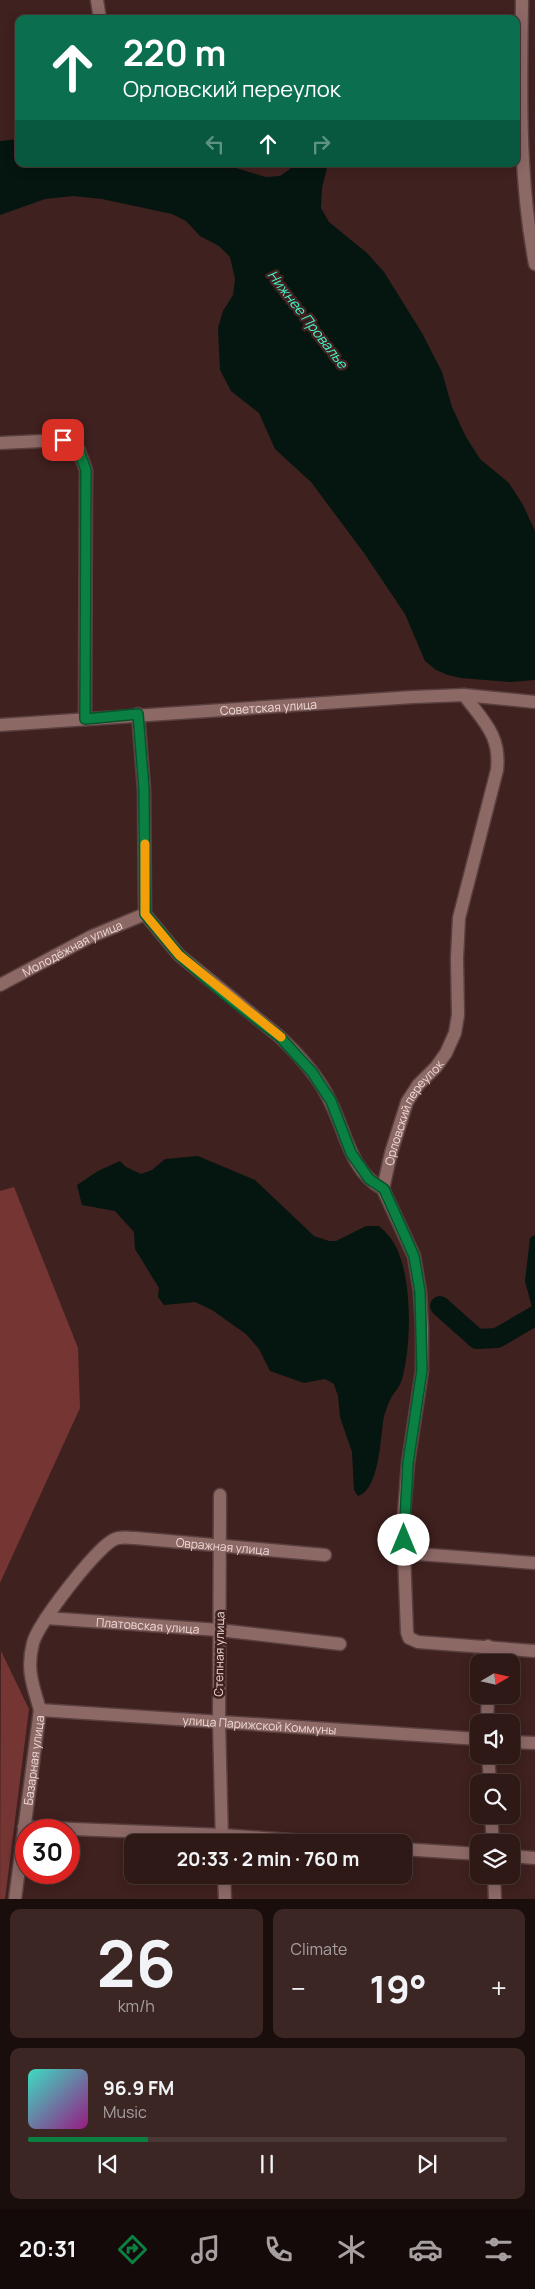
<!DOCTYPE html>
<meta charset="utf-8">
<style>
:root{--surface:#2f1917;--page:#3b2624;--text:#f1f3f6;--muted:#a7a0a1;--line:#4a3836;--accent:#0b8043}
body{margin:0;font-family:Manrope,sans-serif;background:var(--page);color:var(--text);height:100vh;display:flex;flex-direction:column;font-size:19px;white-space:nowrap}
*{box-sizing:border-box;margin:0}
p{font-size:16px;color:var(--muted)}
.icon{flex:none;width:28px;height:28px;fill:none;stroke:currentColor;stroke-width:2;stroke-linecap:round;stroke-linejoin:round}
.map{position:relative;height:1899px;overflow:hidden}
.drawer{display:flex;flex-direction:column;gap:10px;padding:10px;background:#1a0e0d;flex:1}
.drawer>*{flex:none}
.hud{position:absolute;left:15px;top:15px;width:505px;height:152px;border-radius:10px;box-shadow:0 2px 12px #0003,0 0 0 1px var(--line);background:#0b6e4f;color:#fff;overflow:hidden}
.needle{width:32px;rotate:81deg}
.buttons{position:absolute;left:470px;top:1654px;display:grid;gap:10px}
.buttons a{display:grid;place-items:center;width:50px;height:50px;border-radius:10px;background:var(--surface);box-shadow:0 2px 12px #0003,0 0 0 1px var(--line);font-size:25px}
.speed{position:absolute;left:15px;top:1819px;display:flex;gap:10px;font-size:25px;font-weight:700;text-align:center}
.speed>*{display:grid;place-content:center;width:65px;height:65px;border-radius:50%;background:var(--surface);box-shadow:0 2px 12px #0003,0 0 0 1px var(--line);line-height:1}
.speed .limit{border:8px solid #d22;background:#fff;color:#111}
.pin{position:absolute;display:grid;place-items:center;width:42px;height:42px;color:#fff;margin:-21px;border-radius:10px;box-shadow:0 2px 8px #0006}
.me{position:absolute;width:55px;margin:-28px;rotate:0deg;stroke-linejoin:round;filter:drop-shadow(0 0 4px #0008)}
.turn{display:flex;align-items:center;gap:18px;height:105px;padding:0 25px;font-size:22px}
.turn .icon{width:65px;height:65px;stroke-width:2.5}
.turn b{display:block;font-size:35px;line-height:42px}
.lanes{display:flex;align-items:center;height:48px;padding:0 25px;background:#0003;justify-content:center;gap:25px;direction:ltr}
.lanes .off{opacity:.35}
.big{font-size:38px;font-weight:700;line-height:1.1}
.drawer .tile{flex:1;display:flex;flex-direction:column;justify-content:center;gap:8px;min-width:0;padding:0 18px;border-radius:10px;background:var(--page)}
.drawer .dial{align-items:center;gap:0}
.dial b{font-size:65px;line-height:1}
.song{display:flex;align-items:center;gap:15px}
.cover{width:60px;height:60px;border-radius:8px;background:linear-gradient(135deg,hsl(170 70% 55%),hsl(310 70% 35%))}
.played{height:5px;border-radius:2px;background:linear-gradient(90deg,var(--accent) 25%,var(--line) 25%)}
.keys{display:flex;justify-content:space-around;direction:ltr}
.heat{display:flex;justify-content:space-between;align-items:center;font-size:28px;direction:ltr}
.drawer .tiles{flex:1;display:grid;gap:10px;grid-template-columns:1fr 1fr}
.tile:last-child{grid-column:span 2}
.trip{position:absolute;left:124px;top:1834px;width:288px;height:50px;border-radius:10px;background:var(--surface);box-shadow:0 2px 12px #0003,0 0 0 1px var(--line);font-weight:700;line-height:50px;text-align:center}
.tabs{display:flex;height:80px;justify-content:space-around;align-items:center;background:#130a09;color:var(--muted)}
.tabs .icon{width:35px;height:35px}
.tabs .active{color:var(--accent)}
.tabs b{font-size:22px;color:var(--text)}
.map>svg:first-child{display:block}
</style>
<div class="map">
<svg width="535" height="1899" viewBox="0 0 535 1899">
<rect width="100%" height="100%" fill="#3f211f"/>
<!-- green -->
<path fill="#743533" d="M14,1187L78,1348L80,1408L0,1583V1191Z
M1,1651L29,1709L5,1899H0Z"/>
<!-- water -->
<path fill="#051510" d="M19,139V164H222L266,177L280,176L290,169L292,164H328L322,188L321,208L329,222L367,253L384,272L422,333L442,372L452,407L466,437L480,459L509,483L523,505L535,531V680L510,682L461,678L448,675L436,670L425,661L405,614L364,553L311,482L275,449L259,413L231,391L220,370L218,328L223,311L233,295L235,279L230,257L219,246L200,236L186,221L172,214L102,199L73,196L45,199L0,215V141Z
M198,1156L255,1180L314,1236L329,1241H336L366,1226H379C383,1230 389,1235 392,1240C413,1271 412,1344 402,1379C400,1387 395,1391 391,1398C388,1403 386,1411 384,1416C380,1437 380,1489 358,1496L354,1490L352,1452L340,1417L338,1396L334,1384L325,1379L304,1383L270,1371L259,1349L246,1334L212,1310L195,1302L164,1305L158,1297L159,1288L135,1249L134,1232L115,1211L82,1205L77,1185L98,1171L120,1161L126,1167L141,1174L152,1170L165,1159Z
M535,1235V1319L525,1281L530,1238Z"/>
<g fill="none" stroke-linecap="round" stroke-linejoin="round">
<!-- river -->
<path stroke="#051510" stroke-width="20" d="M440,1306L477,1339L497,1338L535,1316"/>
<defs>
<g id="minor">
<path d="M97,0L100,19"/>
<path d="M522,0C521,90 518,175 535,264"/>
<path d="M0,443L63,440L79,451L86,470L85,719"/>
<path id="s1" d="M138,714L144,789L145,914L179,955L280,1037C299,1055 319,1077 330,1101C346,1132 350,1171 383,1189L391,1153L407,1102L418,1085L436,1067L446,1053L455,1033L458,1015L457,958L459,918L497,770C501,735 483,721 464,695"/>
<path id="s2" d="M0,725L413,697L464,695L535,702"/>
<path id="s3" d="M0,985L90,937L145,914"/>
<path d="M383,1189L414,1256L420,1292L422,1329V1371L408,1463L403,1526L407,1632L409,1638L418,1642L535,1651"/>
<path d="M220,1495L219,1721L222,1842"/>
<path d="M405,1553L535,1563"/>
<path id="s4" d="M46,1618L219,1630L340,1644"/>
<path d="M488,1662V1646"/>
<path id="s5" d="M40,1710L479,1739"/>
<path d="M487,1722L488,1695"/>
<path d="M511,1742L535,1743"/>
<path d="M488,1755L490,1782"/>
<path d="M491,1815L493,1842"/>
<path d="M24,1827L222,1835L317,1842"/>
<path d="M402,1849L479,1854"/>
<path d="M511,1856L535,1858"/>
<path d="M224,1875L225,1899"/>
<path d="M494,1875L495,1899"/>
<path id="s6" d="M15,1899L40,1710C33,1685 26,1670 33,1643C38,1623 95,1550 113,1540C120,1536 127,1538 135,1538L325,1555"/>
</g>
</defs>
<!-- minor casing -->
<use href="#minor" stroke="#593f3f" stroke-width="15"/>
<!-- minor -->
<use href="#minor" stroke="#8d6966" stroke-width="12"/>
</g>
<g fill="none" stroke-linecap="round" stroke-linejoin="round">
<defs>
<path id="route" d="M63,440L79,451L86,470L85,719L138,714L144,789L145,914L179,955L227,996L280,1037L312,1072L331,1101L351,1153L369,1179L384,1189L414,1256L420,1292L422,1370L408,1463L404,1540"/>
</defs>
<!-- route casing -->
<use href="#route" stroke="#07532c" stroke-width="12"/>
<!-- route -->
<use href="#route" stroke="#0b8043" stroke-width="9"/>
<!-- slow -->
<path stroke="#f59e0b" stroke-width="9" d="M145,844V914L179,955L281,1037"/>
</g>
<g text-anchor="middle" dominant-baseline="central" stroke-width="5" stroke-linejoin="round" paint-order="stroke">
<!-- street labels -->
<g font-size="12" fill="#eed9d7" stroke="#3f211f">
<text stroke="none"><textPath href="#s2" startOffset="269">Советская улица</textPath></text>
<text stroke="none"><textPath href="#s3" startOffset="81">Молодёжная улица</textPath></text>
<text stroke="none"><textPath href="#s1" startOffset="654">Орловский переулок</textPath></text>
<text stroke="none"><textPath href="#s6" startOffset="501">Овражная улица</textPath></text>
<text stroke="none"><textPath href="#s4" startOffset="102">Платовская улица</textPath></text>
<text transform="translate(219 1654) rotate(-89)">Степная улица</text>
<text stroke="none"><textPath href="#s5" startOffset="220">улица Парижской Коммуны</textPath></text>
<text stroke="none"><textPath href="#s6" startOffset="140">Базарная улица</textPath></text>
</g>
<!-- water labels -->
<g font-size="14" font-style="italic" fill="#45f6ca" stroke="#3f211f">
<text transform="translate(308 319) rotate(52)">Нижнее Провалье</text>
</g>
</g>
</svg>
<div class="buttons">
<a><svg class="needle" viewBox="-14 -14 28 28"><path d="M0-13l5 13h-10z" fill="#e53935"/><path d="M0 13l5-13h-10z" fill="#a7a0a1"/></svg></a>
<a><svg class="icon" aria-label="sound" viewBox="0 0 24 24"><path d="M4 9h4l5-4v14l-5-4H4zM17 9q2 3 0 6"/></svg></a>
<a><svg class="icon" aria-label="search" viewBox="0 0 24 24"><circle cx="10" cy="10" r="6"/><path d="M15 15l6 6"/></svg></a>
<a><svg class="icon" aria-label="layers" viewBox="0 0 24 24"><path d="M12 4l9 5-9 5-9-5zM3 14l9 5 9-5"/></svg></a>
</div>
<div class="speed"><div class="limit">30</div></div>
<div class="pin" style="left:63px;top:440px;background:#d93025"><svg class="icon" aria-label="arrive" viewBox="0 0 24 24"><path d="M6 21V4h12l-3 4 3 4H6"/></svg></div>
<svg class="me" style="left:404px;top:1540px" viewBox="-20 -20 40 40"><circle r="19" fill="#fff"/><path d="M0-13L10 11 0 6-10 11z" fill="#0b8043"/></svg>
<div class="trip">20:33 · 2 min · 760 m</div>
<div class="hud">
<div class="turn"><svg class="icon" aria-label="ahead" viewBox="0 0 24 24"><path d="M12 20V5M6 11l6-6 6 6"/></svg><div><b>220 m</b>Орловский переулок</div></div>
<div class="lanes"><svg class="icon off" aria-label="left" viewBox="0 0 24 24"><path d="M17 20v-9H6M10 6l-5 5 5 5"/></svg><svg class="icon" aria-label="ahead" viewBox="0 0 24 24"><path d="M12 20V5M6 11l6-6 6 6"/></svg><svg class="icon off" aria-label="right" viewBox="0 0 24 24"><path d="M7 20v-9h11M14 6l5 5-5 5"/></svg></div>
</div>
</div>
<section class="drawer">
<div class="tiles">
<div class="tile dial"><b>26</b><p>km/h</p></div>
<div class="tile"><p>Climate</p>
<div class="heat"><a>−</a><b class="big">19°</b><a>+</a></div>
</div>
<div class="tile">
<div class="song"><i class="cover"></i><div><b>96.9 FM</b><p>Music</p></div></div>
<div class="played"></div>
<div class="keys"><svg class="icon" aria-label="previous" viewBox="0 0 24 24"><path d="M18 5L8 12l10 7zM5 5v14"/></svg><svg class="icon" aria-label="pause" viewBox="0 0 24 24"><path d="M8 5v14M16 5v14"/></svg><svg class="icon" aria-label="next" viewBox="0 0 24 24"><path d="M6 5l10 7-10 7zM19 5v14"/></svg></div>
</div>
</div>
</section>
<nav class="tabs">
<b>20:31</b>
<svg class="icon active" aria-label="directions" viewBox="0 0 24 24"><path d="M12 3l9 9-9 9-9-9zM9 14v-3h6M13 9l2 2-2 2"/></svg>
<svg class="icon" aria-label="music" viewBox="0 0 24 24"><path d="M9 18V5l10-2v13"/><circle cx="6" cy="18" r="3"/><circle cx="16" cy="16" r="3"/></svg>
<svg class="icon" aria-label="phone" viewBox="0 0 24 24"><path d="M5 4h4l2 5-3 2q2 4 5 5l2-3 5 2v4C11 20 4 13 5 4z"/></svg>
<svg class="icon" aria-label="climate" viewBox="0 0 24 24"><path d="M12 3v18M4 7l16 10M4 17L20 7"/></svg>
<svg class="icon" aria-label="car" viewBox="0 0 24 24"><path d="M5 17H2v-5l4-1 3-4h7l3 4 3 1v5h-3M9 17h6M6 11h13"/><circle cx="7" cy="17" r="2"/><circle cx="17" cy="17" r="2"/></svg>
<svg class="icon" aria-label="filters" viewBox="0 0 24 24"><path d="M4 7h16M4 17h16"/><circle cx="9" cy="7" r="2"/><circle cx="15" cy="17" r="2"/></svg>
</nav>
